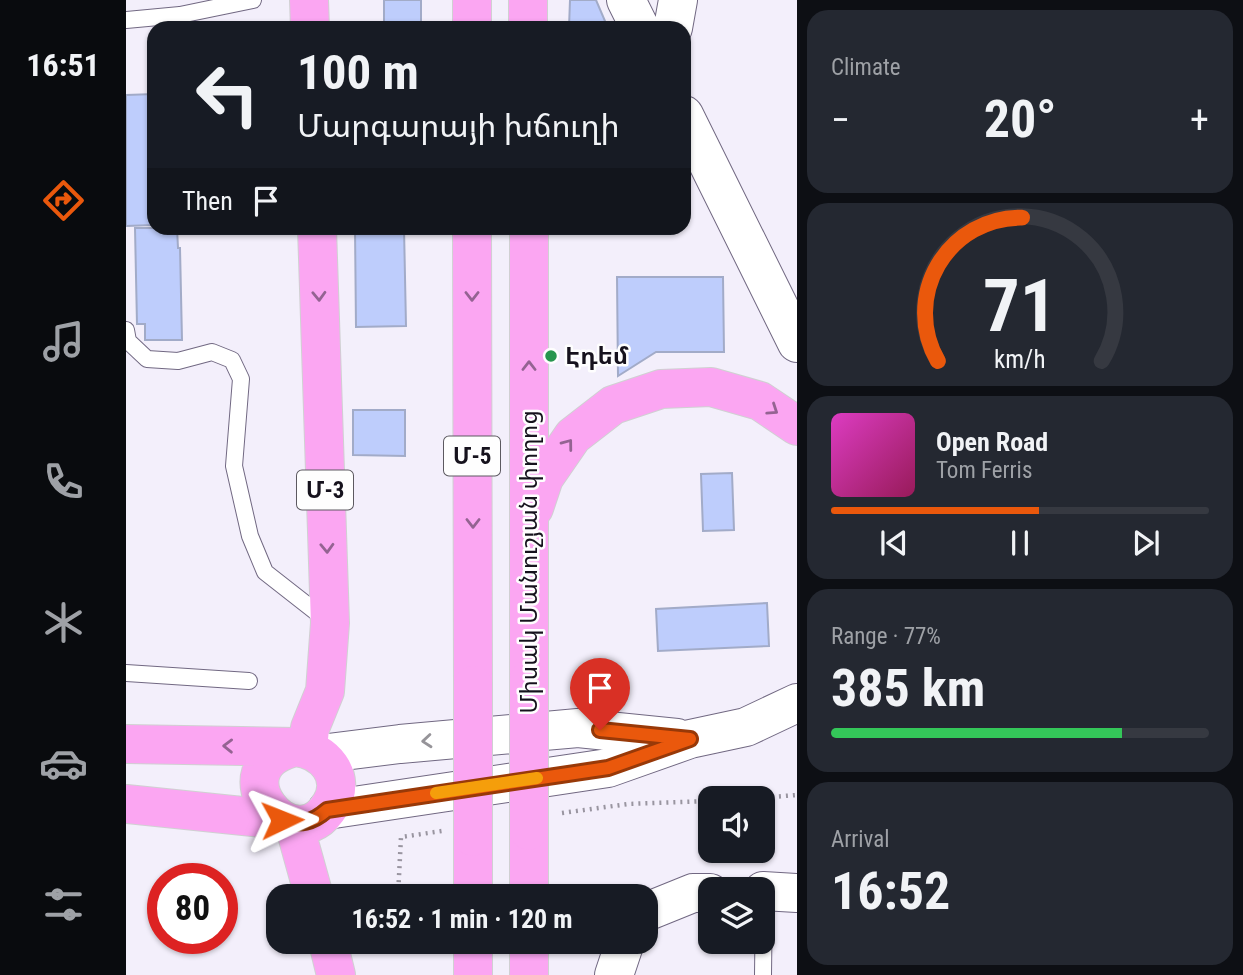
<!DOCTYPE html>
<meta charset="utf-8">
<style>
:root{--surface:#171b24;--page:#242831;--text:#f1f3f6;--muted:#9ea1a6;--line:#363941;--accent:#ea580c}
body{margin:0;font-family:"Roboto Condensed","Noto Sans Armenian",sans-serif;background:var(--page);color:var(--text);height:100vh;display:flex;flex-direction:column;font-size:26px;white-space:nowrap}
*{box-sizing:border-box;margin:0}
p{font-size:23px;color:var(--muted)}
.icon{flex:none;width:38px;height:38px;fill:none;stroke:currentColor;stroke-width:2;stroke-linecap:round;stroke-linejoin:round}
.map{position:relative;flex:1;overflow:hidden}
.drawer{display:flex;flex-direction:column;gap:10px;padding:10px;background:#0d0f14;width:446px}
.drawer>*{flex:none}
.banner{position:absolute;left:21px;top:21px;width:544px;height:214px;border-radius:21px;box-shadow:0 2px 5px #0004;background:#171b24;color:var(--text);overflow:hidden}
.fabs{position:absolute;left:572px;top:786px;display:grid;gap:14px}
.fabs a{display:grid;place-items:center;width:77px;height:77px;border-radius:14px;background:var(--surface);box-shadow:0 2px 5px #0004;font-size:35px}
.speed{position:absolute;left:21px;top:863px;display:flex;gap:14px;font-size:35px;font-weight:700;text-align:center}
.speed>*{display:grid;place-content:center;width:91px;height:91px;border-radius:50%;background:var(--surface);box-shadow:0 2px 5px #0004;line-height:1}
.speed .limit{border:10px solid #d22;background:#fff;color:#111}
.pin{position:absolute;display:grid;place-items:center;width:60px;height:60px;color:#fff;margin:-72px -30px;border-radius:50% 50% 50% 0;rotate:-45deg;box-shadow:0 0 7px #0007}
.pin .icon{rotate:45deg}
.me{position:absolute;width:77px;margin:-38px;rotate:88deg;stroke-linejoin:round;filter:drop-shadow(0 0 5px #0008)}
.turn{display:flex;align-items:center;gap:24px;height:147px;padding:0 35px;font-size:32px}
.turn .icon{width:91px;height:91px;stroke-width:2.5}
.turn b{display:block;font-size:49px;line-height:60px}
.then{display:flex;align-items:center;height:66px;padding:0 35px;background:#0003;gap:14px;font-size:26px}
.big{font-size:52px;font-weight:700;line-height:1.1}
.drawer .card{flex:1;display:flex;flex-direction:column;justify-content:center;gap:10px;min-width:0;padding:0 24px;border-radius:21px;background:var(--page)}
.drawer .dial{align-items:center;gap:0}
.dial svg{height:182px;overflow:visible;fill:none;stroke:var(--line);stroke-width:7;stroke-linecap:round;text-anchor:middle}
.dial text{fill:var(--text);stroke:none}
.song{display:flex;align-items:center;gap:21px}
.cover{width:84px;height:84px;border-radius:10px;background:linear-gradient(135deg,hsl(310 70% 55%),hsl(330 70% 35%))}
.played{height:7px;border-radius:4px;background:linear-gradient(90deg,var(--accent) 55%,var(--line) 55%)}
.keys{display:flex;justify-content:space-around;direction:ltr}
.heat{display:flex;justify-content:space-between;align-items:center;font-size:38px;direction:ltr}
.charge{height:10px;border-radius:5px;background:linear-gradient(90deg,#34c759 77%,var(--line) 0)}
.trip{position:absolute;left:140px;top:884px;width:392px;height:70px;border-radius:21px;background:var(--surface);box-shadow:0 2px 5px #0004;font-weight:700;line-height:70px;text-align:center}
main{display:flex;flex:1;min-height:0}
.tab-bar{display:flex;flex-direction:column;width:126px;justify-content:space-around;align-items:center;background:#090b0e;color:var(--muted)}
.tab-bar .icon{width:49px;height:49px}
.tab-bar .current{color:var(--accent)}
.tab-bar b{font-size:32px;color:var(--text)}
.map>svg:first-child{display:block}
</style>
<main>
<nav class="tab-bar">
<b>16:51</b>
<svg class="icon current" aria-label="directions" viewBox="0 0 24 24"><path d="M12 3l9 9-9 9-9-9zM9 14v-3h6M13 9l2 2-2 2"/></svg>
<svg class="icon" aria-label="music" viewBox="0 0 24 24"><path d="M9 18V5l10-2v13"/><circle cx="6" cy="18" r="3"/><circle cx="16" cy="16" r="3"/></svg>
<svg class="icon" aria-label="phone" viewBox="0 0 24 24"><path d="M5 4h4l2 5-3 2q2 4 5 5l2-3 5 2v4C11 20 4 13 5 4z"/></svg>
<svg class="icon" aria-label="climate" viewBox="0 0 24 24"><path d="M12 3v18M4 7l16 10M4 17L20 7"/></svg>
<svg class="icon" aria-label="car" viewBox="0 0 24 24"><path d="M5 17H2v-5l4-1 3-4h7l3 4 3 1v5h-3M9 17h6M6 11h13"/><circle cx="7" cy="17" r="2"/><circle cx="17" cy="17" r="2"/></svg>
<svg class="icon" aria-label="filters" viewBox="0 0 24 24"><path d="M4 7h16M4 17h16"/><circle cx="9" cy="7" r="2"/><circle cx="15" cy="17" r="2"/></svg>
</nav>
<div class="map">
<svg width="671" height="975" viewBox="0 0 671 975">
<rect width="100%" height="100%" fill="#f3effb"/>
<!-- building -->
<path fill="#becdfc" stroke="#a2abc8" stroke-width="2" d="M258,0H295V28H258Z
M444,0H470L482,28H443Z
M28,94V225L0,226V95Z
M9,228H51L52,248H54L56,340H19V324H11Z
M229,228H278L280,326L230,327Z
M491,277H597L598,352H530L492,376Z
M227,410H279V456L227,455Z
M606,473L608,530L577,531L575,474Z
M641,603L643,646L532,651L530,609Z"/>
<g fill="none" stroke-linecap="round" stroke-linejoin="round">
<defs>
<path id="service" d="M0,20L54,15L127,0
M0,330L2,341L21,359L52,361L86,352L106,360L115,379L108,466L124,536L139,572L199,619
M0,673L123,681
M637,975L638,891"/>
<path id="tertiary" d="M500,0L514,28
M547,28L552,0
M558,115L671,343
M194,754L274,744L452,728L551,738
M201,810L482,768L564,739L620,727L671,703
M637,891L671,893
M520,912L567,893H584
M488,975L499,942"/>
<path id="trunk" d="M183,0L184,28
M346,0V28
M402,0V28
M346,228L347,685
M408,508L418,478L447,436L487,405L535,389L585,387L634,401L671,426
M403,679V228
M0,744L170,747C198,750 221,776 205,804C168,868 86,766 170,747
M182,748L184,728L199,691L204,623L191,228
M0,804L156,820
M168,824L188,896
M347,837V896
M403,896V831
M202,942L210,975
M347,942V975
M403,975V942"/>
</defs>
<!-- service casing -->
<use href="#service" stroke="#716882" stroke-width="18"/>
<!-- tertiary casing -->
<use href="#tertiary" stroke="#716882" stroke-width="40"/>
<!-- trunk casing -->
<use href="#trunk" stroke="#d0d0d2" stroke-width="40"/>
<!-- path -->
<path stroke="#9995a0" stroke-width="4.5" stroke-dasharray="2 5" stroke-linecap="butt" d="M632,798L671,795
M436,813L502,804L584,801
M272,896L275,837L316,831"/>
<!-- service -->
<use href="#service" stroke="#fff" stroke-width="16"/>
<!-- tertiary -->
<use href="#tertiary" stroke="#fff" stroke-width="38"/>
<!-- trunk -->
<use href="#trunk" stroke="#fba6f2" stroke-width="38"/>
<defs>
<path id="trunk-bridge" d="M403,679V831
M347,685V837"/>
</defs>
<!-- trunk-bridge casing -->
<use href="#trunk-bridge" stroke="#d0d0d2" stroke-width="40" stroke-linecap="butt"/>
<!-- trunk-bridge -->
<use href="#trunk-bridge" stroke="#fba6f2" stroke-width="38"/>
</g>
<!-- one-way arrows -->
<defs><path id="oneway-chevron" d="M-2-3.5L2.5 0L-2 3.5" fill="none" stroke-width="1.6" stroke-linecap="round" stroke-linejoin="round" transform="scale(1.75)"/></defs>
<g stroke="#946392">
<use href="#oneway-chevron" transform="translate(193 296) rotate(88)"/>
<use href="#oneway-chevron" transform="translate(346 296) rotate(90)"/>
<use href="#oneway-chevron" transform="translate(403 366) rotate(-90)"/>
<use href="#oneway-chevron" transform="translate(647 410) rotate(34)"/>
<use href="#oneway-chevron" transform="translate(442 444) rotate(-53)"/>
<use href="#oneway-chevron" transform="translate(347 523) rotate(90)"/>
<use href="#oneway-chevron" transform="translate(201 548) rotate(88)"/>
<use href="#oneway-chevron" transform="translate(102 746) rotate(-179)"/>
</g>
<use stroke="#969499" href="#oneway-chevron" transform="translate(301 741) rotate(175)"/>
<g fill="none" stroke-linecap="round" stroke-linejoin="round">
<defs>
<path id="route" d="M156,820C175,825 186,823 201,810L482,768L564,739L474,730"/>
</defs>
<!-- route casing -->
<use href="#route" stroke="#983908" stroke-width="18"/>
<!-- route -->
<use href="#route" stroke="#ea580c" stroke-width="12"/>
<!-- slow -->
<path stroke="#f59e0b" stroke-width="12" d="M310,793L411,778"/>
</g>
<!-- markers -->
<circle fill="#28954e" stroke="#fefefe" stroke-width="2.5" cx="425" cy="356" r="7"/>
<g text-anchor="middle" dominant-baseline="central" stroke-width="5" stroke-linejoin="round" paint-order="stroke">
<!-- shield labels -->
<g fill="#fefefe" stroke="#5c5960" stroke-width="2">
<rect x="318" y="436.5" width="56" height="39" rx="5"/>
<rect x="171" y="470.5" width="56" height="39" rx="5"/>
</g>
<g font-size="23" font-weight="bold" fill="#16121d">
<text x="346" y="456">Մ-5</text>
<text x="199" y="490">Մ-3</text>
</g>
<!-- poi labels -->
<g font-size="24" font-weight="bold" fill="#16121d" stroke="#fefefe" text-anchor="start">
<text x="439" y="356">Էդեմ</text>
</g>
<!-- street labels -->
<g font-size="24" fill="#16121d" stroke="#fefefe">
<text transform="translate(403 562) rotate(-90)">Միսակ Մանուշյան փողոց</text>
</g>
</g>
</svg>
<div class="fabs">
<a><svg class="icon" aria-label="sound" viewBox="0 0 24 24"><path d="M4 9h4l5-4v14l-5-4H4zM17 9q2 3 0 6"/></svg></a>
<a><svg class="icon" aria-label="layers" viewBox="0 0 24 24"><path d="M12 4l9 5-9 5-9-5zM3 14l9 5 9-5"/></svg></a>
</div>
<div class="speed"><div class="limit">80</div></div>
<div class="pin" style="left:474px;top:730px;background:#d93025"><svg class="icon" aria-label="arrive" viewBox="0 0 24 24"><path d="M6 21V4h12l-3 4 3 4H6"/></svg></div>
<svg class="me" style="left:156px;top:820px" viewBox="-20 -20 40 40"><path d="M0-17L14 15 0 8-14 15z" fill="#ea580c" stroke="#fff" stroke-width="4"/></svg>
<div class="trip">16:52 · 1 min · 120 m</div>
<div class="banner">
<div class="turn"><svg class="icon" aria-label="left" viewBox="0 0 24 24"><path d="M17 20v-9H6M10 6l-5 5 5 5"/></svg><div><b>100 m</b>Մարգարայի խճուղի</div></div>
<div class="then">Then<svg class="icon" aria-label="arrive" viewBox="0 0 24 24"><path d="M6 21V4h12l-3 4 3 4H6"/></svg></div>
</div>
</div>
<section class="drawer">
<div class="card"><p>Climate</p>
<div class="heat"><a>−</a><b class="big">20°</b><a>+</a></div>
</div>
<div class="card dial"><svg viewBox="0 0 100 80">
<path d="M14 69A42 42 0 1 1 86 69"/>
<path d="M14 69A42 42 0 0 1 51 6" stroke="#ea580c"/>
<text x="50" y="56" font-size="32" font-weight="700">71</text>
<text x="50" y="72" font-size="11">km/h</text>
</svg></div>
<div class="card">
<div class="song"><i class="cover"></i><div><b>Open Road</b><p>Tom Ferris</p></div></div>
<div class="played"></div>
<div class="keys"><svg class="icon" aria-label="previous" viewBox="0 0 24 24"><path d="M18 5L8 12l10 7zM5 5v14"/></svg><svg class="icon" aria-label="pause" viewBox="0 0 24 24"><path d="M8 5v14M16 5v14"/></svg><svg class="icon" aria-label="next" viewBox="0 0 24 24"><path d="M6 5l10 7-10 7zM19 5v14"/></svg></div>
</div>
<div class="card"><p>Range · 77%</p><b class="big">385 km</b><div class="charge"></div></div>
<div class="card"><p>Arrival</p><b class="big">16:52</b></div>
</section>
</main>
